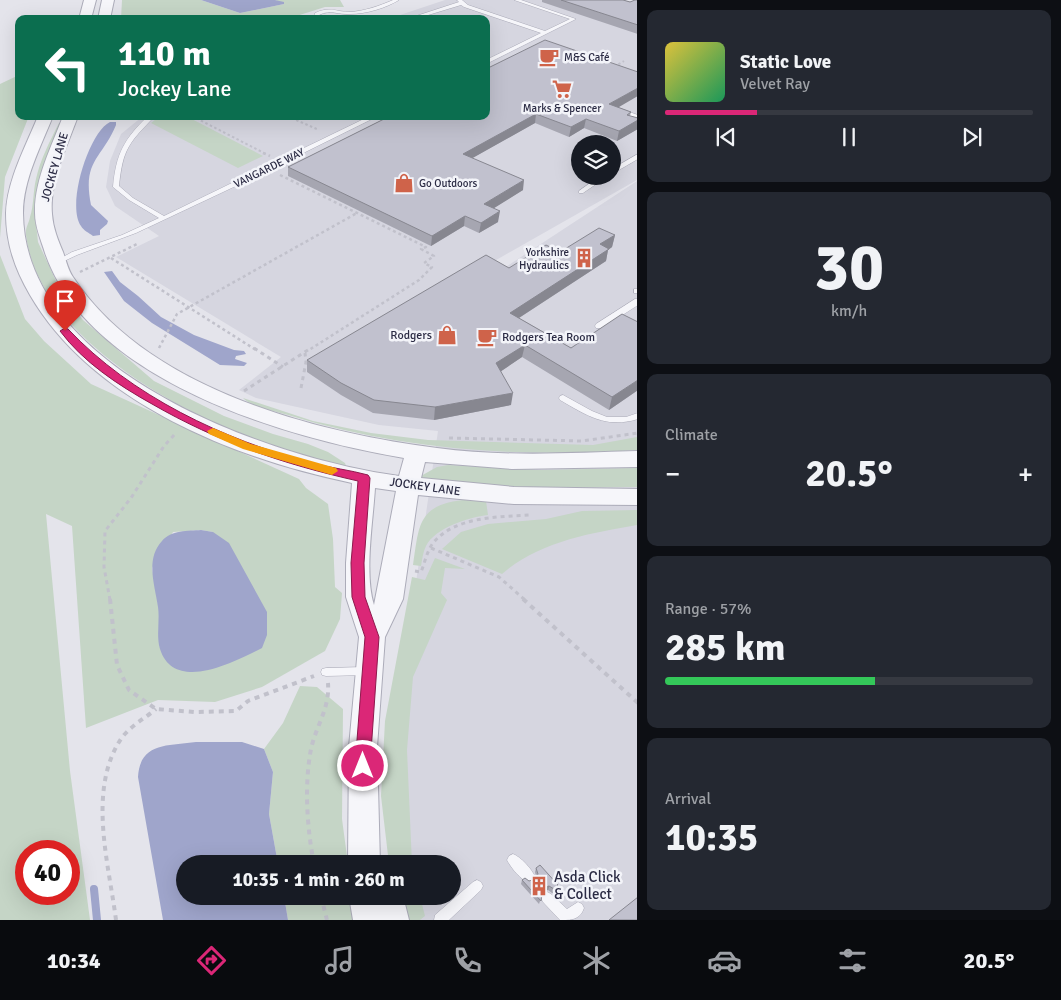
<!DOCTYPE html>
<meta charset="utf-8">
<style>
:root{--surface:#171b24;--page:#242831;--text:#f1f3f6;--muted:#9ea1a6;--line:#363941;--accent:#db2777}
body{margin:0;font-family:Signika,sans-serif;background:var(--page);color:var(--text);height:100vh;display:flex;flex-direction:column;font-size:19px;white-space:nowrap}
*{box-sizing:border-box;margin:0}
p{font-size:16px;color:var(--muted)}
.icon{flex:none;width:28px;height:28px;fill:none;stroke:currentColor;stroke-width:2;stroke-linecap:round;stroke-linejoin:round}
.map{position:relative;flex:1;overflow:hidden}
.side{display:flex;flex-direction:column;gap:10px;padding:10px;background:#0d0f14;width:424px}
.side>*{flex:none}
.guide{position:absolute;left:15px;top:15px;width:475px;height:105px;border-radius:10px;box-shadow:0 5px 20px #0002;background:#0b6e4f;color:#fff;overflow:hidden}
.buttons{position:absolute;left:571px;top:135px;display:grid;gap:10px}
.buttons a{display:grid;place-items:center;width:50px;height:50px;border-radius:50%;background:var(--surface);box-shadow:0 5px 20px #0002;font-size:25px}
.speed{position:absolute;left:15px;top:840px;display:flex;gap:10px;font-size:25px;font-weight:700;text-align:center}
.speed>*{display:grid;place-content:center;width:65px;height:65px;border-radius:50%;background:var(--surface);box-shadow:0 5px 20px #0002;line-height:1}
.speed .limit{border:8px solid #d22;background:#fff;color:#111}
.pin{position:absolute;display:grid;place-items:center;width:42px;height:42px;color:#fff;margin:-51px -21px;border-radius:50% 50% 50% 0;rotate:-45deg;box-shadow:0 0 5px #0007}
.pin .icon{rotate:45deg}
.me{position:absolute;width:55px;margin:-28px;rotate:0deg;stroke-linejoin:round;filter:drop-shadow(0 0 4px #0008)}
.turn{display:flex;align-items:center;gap:18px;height:105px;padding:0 20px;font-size:22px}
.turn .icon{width:65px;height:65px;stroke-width:2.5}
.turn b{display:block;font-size:35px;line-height:42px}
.big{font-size:38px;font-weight:700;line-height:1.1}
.side .tile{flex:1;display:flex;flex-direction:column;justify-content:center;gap:8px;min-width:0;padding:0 18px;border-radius:10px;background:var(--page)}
.side .dial{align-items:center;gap:0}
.dial b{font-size:65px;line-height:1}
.song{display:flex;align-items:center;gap:15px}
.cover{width:60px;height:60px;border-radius:8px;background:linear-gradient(135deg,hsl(50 70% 55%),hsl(150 70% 35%))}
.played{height:5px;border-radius:2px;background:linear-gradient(90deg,var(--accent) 25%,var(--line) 25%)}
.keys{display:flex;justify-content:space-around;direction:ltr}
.heat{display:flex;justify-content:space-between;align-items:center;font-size:28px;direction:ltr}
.charge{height:8px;border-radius:4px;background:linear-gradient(90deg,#34c759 57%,var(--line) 0)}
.trip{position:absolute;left:176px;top:855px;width:285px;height:50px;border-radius:25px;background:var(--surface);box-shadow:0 5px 20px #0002;font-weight:700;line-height:50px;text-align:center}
.menu{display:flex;height:80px;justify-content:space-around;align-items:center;background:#090b0e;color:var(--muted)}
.menu .icon{width:35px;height:35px}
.menu .on{color:var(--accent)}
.menu b{font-size:22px;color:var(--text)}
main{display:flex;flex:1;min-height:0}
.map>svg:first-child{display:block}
</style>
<main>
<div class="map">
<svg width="638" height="920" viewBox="0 0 638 920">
<rect width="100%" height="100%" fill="#e4e4eb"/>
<!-- built -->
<path fill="#d6d6e0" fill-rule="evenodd" d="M445,0H624L637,4V180L482,268L495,274L637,181V920H414L408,896H452V864H407L399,699L438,431L379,425L256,398L239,390L281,357L116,257L159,236L115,206L106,187L110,161L121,134L143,116H486V19H388ZM580,144H612V176H580Z"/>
<!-- green -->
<path fill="#c5d5c6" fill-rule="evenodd" d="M122,0H201L240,13L284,4L275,0H340L344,7H325L287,19H121Z
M19,75V116H29L5,177L0,238V84Z
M160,116H186L263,156L238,168L151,123Z
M59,123H62L35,214L38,242L63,296L83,320L154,381L224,416L273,434L308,444L328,452L345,463L346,466C331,466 311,457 295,453C201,426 39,344 26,235C25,228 29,223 30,217C34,205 33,191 36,179C40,160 50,141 59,123Z
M0,255L25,319L44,341L91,384L299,479L306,488L328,504L333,539L335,587L342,593L340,619L325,651L262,687L215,702L158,700L86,728L72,526L46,514L70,771L90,920H0ZM201,530L213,532L159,647V610L152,568L173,532ZM26,851H69V894H26Z
M243,398L313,421L371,433L428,440L593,445L637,437V450C519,458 402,450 288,415C275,411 251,407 243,398Z
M448,465L539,470L637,468V487L518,488L419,481V477L437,467Z
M463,500L486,501L488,515C469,517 435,528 426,546C423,552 422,560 421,566L413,565C419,527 417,505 463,500Z
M637,510V525C591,533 538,542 502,574L442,549L461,532L488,524L546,519L582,511Z
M435,558L465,569L445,568L441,593L447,600L413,677L407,750L412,864H389L381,796L385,721L412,577L425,580Z
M300,686L317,687L343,709L342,819L348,864H278L269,814L273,772L264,749L283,723Z
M284,896H353L356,920H288Z
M397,896H420L425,916L420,920H403Z"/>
<!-- water -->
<path fill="#9fa5cb" d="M201,0H275L284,2V4L240,13Z
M110,122H116V125C102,159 82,160 91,205L108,221L107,224L100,230V235L93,236C89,233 83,230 81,226C66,205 89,132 110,122Z
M112,271L120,282L138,296L161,317L194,335L234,350L244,351L246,354L236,356L235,359L247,363L244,366L220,365L152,323L124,301L104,272Z
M201,530L213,532L229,543L267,612V635L262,648C233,663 174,693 160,649C156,636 160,620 158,607C155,586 145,559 162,541C171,530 188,531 201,530Z
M196,742H242L264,749L273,772L269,814L278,864H185V896H284L288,920H163L138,777C140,742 168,746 196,742Z"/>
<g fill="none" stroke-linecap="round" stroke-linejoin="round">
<!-- stream -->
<path stroke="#9fa5cb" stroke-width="8" d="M94,889L97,920"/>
<defs>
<path id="service" d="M393,0H399C386,8 366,14 350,14C338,15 331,9 319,15L318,18L307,19L314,16L315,13C330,6 336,12 350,12C365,11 379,6 393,0Z
M457,0H462L468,5L545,31L570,19L514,0H521L576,19L486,64V60L541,33L464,7L461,5L415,19H407L459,2Z
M621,109L638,115V119L619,112V110Z
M148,116H155C129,143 123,148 119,186L133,198L164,216L370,116H378L257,176L136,233L77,255L58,264H54V262L72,252L122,235L159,218L129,200L113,187C116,154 124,139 148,116Z
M638,154V159L612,174V169Z
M600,176H608L583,193H579V191Z
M634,289H638V293H634Z
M635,299H638V305L602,328H596L595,326L596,324Z
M563,395L592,411L607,417H626L638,413V419C606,429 586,415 560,400L559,398L560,396Z
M367,667L371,668L372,671L371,674L367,675L326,676L322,675L321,672L322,669L326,668Z
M513,854C521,857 532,869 535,877L533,881L529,883C521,880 511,868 507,860L509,856Z
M477,880L481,882L483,886L481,890L449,920H434L435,915L473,882Z
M547,892L551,894L567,909L578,902L582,904L584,908C580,920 571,920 560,920L543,902L541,898L543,894Z"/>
<path id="tertiary" d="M84,0H96L91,19H79Z
M102,0H114L110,19H98Z
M38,116H53C41,146 23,180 23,213C24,371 271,459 399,476L404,458C284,438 89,380 45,253C41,240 35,227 35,213C34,180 52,146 63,116H78C67,147 49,181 52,214C53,228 58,240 63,252C66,260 68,270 73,277C146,388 312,432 437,448C503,457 571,453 638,451V467L512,469L425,462L421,478L514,487L638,489V505L514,504L418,495L403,599L385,637L377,747L380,864H348L349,747L359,637L346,597V563L352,483C236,459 93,403 30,295C15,269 6,244 6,213C7,180 26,146 38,116ZM375,488L396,491L374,605C364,573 373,522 375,488Z
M349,896H403L409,920H353Z"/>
</defs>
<!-- service casing -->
<use href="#service" stroke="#acacb9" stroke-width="1"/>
<!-- tertiary casing -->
<use href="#tertiary" stroke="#acacb9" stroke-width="2"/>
<!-- path-far3 -->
<path stroke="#c1c1cb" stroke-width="2" stroke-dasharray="2.5 2.5" stroke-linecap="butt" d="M614,67L624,61
M192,116L266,154
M287,116L319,130"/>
<!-- path-far2 -->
<path stroke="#c1c1cb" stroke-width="2.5" stroke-dasharray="3 3" stroke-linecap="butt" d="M263,153L270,156
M280,175L426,247L421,249L434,256L424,263L432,267L419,280L309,350
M111,258L256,350
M80,272L137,244
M159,348L177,314L357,213"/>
<!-- path-far1 -->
<path stroke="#c1c1cb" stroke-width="3" stroke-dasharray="4 4" stroke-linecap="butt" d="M254,348L283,367
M301,388L306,362L305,353
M244,391L311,348
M449,438L582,441L638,433
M431,548L499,577L525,600
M415,571L421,572C425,562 427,551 433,543C455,516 499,517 530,515
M110,600L104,567L105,531L131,498L164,446L176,433"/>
<!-- path -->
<path stroke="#c1c1cb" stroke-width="4" stroke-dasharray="5 5" stroke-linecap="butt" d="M110,599L117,665L129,690L156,709L194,712L236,711L248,701L314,676
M523,599L638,703
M314,864C307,828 304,786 311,749C316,726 330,708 328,683
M321,896L327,920
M116,920C109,865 88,793 119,742C127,728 144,719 156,709"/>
<!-- service -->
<use href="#service" fill="#f6f6fa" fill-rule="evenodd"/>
<!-- tertiary -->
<use href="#tertiary" fill="#f6f6fa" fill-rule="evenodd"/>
</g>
<!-- wall -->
<path fill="#a6a6b1" d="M542,0H623L630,2L638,0V34L542,2Z
M618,107L631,112L630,116L638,118V129L617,141L584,128L569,137L535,123L472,158L523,190L493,208L498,222L479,233L464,226L431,246L288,176V167L390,116Z
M615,235L612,247L608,250L606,261L519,318L571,348L638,322V390L609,410L522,357L501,371L511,405L434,420L373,413L341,395L307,372V360L509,268L560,252Z
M536,868L557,889L552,893L548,890L543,892L539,904L521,884L522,880L529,881L535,879L536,877L535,872Z"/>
<!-- shaded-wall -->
<path fill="#878790" d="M638,88V96L607,114L609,104Z
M536,114L535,123L462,164L463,154Z
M586,119L584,128L569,137L571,127Z
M638,120V129L617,141L619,131Z
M524,180L523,190L483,215L484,204Z
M500,211L498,222L479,233L481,223Z
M465,216L464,226L431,246L432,236Z
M615,235L612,247L608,250L606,261L508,325L510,313L600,244Z
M525,345L522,357L494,376L496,363Z
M638,380V390L609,410L612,397Z
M513,393L511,405L434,420L435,407Z
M558,885L557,889L552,893L554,889Z
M549,886L548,890L542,892L543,888Z"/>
<!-- building -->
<path fill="#c1c1ce" stroke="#878790" d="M561,0H623L630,2L635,0H638V25Z
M545,40L638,72V88L609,104L631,112L627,115L638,118V120L619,131L586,119L571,127L536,114L463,154L524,180L484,204L500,211L481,223L465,216L432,236L288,167L390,116H486V69Z
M599,228L615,235L600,244L609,249L510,313L571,348L622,314L638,322V380L612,397L525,345L496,363L513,393L435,407L374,400L341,383L307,360L486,255L509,268L546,245L560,252Z
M540,865L558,885L554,889L549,886L543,888L541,901L522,880L525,878L529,881L535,879L538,874L536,868Z
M638,897V920H609Z"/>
<!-- route -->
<path fill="#db2777" stroke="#8e194d" d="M65,328L68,329C131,396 224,440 312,463C331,468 350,470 368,475L370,478L364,563L365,597L379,637L370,766L368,770L363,772L358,770L355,766L365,637L352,597L351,563L358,481C283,464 218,442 152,404C118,385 83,362 60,331Z"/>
<!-- slow -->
<path fill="#f59e0b" d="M213,428L251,444L336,468L338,471L332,475L243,449L209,434L207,431Z"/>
<!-- icons -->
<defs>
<symbol id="cafe-bare" viewBox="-9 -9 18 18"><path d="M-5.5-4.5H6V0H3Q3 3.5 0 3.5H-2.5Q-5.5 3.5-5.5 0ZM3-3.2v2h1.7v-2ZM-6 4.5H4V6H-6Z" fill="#cf634a" stroke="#f3f4f9" stroke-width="2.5" paint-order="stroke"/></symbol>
<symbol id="supermarket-bare" viewBox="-9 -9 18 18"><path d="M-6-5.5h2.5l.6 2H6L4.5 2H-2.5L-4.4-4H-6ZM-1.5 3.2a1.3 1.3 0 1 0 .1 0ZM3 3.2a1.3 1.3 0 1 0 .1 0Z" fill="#cf634a" stroke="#f3f4f9" stroke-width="2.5" paint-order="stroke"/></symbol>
<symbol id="shop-bare" viewBox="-9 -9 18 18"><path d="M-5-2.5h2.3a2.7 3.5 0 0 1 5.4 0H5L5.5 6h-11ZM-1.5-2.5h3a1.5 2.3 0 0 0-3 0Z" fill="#cf634a" stroke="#f3f4f9" stroke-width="2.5" paint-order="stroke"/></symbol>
<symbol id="building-bare" viewBox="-9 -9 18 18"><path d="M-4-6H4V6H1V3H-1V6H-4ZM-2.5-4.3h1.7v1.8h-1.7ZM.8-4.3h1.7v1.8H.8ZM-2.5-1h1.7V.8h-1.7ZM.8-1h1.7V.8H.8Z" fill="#cf634a" stroke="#f3f4f9" stroke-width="2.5" paint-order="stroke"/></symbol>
</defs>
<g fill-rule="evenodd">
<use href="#cafe-bare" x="535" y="43" width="28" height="28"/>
<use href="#supermarket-bare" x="548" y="75" width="28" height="28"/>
<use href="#shop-bare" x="390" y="169" width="28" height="28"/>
<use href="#building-bare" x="570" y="244" width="28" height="28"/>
<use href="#shop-bare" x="433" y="321" width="28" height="28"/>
<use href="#cafe-bare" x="473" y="323" width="28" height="28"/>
<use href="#building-bare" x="525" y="872" width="28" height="28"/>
</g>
<g text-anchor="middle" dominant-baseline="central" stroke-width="5" stroke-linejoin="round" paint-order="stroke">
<!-- far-poi labels -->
<g font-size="11" fill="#2b2b44" stroke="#f3f4f9" text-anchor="start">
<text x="564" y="57">M&amp;S Café</text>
<text x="562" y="108" text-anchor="middle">Marks &amp; Spencer</text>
<text x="419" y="183">Go Outdoors</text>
<text x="569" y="252" text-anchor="end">Yorkshire<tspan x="569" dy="13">Hydraulics</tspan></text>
</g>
<!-- far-street labels -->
<g font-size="11" fill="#2b2b44" stroke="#f3f4f9">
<text transform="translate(269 168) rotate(-26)">VANGARDE WAY</text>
</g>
<!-- street labels -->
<g font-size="12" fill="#2b2b44" stroke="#f3f4f9">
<text transform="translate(55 167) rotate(-74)">JOCKEY LANE</text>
<text transform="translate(425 487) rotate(8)">JOCKEY LANE</text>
</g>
<!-- poi labels -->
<g font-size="12" fill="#2b2b44" stroke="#f3f4f9" text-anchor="end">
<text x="432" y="335">Rodgers</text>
<text x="502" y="337" text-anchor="start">Rodgers Tea Room</text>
</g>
<!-- near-poi labels -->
<g font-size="15" fill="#2b2b44" stroke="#f3f4f9" text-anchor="start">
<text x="554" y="877">Asda Click<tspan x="554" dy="17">&amp; Collect</tspan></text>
</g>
</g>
</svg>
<div class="buttons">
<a><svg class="icon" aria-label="layers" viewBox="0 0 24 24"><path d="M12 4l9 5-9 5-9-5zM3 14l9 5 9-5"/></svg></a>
</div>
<div class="speed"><div class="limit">40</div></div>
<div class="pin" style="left:65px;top:331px;background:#d93025"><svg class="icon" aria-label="arrive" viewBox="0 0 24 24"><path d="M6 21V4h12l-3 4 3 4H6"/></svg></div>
<svg class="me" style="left:363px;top:766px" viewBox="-20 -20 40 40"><circle r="17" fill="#db2777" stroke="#fff" stroke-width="3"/><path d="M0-11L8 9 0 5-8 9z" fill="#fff"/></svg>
<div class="trip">10:35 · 1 min · 260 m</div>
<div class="guide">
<div class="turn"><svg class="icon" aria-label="left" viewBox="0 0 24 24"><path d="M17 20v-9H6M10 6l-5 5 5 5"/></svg><div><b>110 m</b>Jockey Lane</div></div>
</div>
</div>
<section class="side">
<div class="tile">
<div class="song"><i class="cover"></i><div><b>Static Love</b><p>Velvet Ray</p></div></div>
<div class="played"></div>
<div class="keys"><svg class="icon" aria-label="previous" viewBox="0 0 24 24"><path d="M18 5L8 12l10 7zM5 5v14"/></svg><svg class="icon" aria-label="pause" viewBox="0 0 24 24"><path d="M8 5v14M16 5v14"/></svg><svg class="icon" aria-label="next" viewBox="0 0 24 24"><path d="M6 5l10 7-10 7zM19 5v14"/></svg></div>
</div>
<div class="tile dial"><b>30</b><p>km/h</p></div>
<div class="tile"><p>Climate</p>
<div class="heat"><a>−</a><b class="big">20.5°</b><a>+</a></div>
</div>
<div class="tile"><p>Range · 57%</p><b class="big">285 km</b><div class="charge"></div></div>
<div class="tile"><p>Arrival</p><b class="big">10:35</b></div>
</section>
</main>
<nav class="menu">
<b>10:34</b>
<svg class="icon on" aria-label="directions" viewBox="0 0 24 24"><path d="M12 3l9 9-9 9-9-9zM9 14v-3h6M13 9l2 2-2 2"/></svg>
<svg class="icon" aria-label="music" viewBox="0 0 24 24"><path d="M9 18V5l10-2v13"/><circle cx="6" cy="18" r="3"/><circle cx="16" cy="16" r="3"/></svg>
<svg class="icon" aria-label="phone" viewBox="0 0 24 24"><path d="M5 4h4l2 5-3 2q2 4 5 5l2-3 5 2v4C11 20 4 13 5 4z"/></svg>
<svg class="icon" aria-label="climate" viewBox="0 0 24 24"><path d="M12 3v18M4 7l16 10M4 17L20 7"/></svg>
<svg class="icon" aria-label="car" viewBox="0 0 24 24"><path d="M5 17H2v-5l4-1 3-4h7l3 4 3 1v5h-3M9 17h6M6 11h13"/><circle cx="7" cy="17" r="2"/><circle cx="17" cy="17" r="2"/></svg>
<svg class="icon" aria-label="filters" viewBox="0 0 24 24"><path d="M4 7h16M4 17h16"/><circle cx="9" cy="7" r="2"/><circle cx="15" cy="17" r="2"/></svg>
<b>20.5°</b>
</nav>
